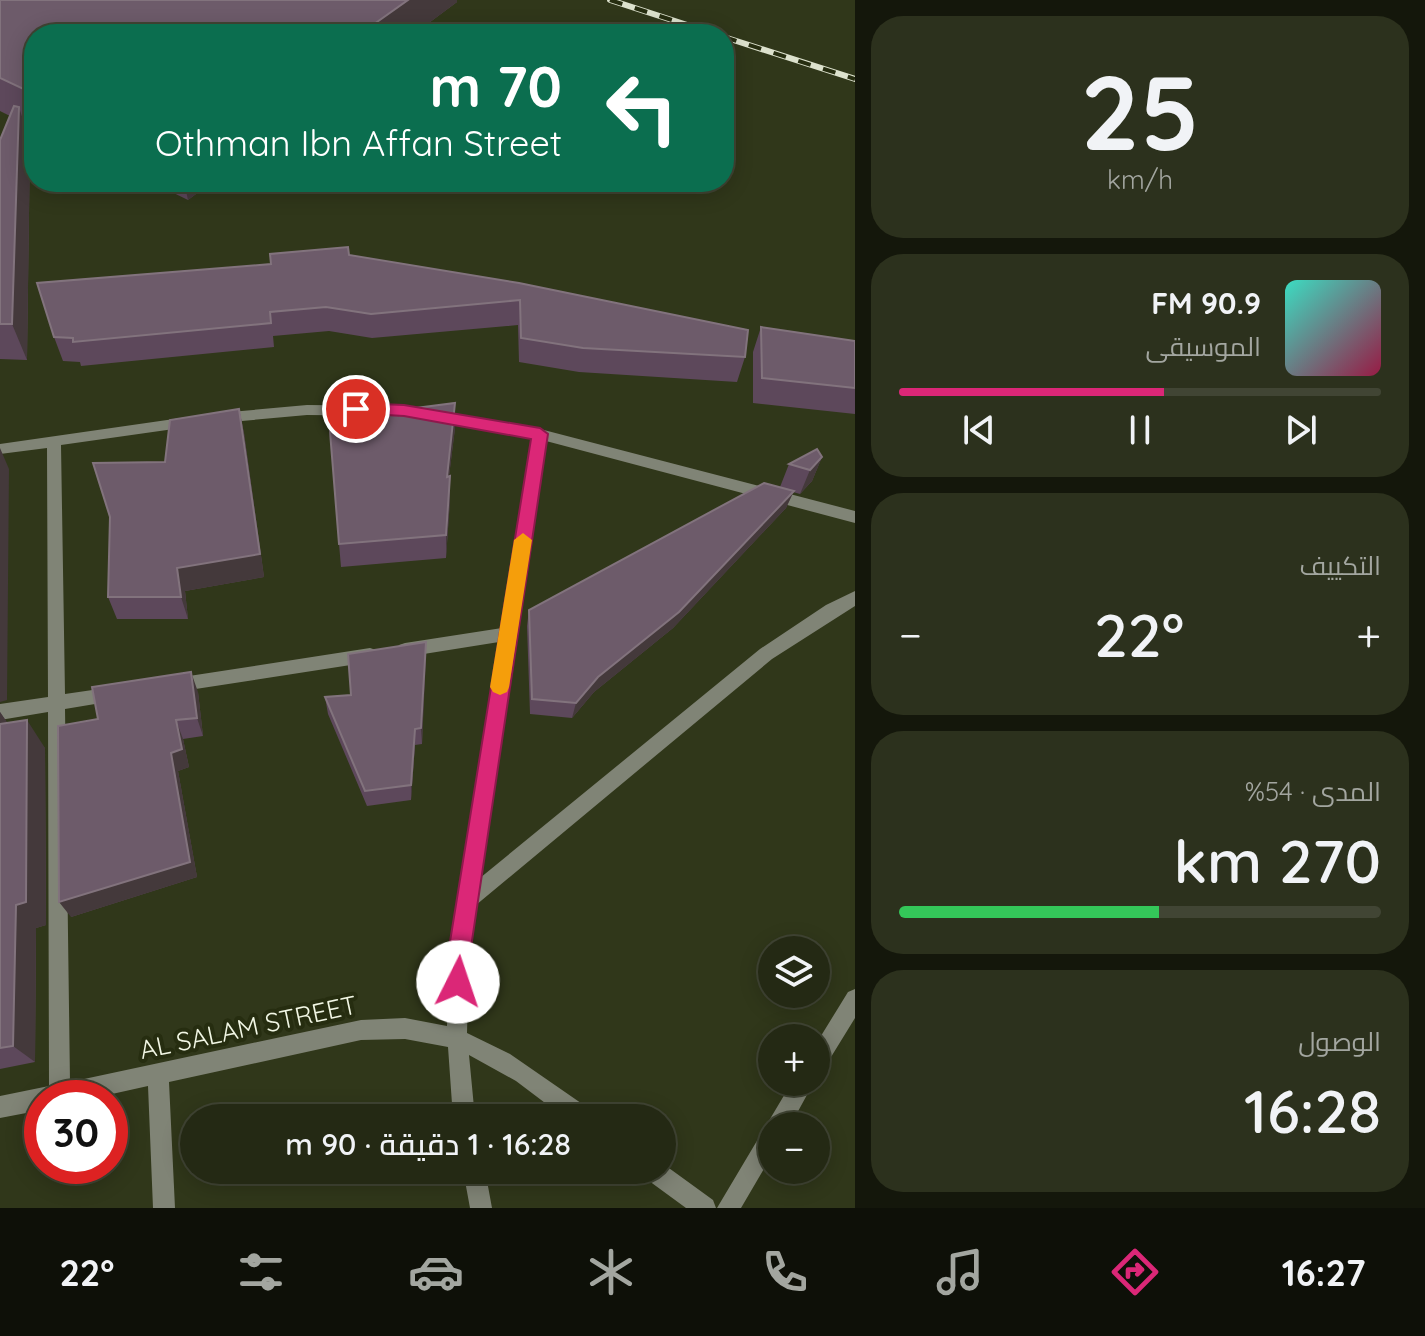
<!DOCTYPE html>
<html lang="ar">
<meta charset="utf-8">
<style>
:root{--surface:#242914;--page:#2c311d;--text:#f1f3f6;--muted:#a3a6a0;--line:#414534;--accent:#db2777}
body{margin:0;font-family:Quicksand,Cairo,sans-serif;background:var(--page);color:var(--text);direction:rtl;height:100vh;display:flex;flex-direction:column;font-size:30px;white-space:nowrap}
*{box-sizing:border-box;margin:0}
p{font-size:26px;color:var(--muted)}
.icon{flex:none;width:44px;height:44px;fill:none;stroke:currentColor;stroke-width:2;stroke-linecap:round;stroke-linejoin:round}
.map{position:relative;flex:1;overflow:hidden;direction:ltr}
.sheet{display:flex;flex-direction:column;gap:16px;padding:16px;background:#14170b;width:570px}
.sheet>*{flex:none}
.hud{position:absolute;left:24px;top:24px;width:710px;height:168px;border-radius:32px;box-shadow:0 4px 20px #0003,0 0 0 2px var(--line);direction:rtl;background:#0b6e4f;color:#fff;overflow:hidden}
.fabs{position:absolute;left:758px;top:936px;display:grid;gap:16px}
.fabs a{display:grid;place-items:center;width:72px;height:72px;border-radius:50%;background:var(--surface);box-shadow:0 4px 20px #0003,0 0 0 2px var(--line);font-size:40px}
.speed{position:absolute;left:24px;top:1080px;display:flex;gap:16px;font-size:40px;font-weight:700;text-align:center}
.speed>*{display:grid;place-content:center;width:104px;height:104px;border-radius:50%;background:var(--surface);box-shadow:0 4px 20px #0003,0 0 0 2px var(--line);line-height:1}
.speed .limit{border:12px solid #d22;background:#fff;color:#111}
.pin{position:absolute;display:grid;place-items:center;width:68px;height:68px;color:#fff;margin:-34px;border:4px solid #fff;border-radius:50%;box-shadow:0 2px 8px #0007}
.me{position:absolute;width:88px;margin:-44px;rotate:4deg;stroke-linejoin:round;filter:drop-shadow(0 0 6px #0008)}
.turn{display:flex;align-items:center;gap:28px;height:168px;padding:0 40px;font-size:36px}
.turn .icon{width:104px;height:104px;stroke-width:2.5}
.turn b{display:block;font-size:56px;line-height:68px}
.big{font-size:60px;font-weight:600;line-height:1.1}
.sheet .tile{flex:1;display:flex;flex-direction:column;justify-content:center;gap:12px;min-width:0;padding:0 28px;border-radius:32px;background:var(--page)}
.sheet .dial{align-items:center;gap:0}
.dial b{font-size:104px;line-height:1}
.song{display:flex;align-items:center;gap:24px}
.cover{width:96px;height:96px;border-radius:12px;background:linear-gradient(135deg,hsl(170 70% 55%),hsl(340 70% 35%))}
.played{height:8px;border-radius:4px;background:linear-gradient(90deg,var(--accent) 55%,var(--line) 55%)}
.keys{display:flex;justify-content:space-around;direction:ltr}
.heat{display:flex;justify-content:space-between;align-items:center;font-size:44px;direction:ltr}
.charge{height:12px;border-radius:6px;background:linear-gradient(90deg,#34c759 54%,var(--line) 0)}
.trip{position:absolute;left:180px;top:1104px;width:496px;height:80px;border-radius:40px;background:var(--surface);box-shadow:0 4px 20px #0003,0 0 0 2px var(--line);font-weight:600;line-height:80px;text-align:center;direction:rtl}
.tab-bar{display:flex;height:128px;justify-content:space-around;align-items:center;background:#0e1008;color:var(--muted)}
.tab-bar .icon{width:56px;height:56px}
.tab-bar .active{color:var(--accent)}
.tab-bar b{font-size:36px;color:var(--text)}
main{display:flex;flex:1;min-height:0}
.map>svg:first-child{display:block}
</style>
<main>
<section class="sheet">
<div class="tile dial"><b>25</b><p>km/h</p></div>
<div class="tile">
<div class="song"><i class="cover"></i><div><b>90.9 FM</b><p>الموسيقى</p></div></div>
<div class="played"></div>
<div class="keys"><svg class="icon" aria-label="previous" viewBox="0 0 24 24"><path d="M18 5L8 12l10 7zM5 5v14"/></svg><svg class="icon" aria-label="pause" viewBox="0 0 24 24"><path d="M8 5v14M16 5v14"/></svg><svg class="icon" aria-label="next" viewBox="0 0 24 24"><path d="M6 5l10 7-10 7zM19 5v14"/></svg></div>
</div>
<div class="tile"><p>التكييف</p>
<div class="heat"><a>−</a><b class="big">22°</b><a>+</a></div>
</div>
<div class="tile"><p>المدى · 54%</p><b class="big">270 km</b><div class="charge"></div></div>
<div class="tile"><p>الوصول</p><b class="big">16:28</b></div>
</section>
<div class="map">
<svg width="855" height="1208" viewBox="0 0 855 1208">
<rect width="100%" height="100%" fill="#30371a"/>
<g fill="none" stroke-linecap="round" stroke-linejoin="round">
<!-- minor -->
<path fill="#808476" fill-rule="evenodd" d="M307,405L404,406L540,429L855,511V523L546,441L480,878L760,649L826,605L855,591V606L772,659L476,905L469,954L467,1033L510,1054L591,1110L594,1118H565L516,1081L469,1055L475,1118H453L448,1047L405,1039L361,1040L169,1082L175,1208H153L148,1086L94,1098H42V1110L0,1118V1096L49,1086L48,712L0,720V704L48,697L47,448L0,454V444L188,417L195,422L188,427L61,445L65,694L113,687L119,689L121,694L119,699L113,701L65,709L70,1082L361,1020L405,1018L447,1026L449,954L499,642L405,657L399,655L397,650L399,645L405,643L502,628L532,438L404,416L307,415L219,423L212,418L219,413Z
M370,648L376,650L378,655L376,660L370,662L176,692L170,690L168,685L170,680L176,678Z
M855,989V1018L823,1070L816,1073V1044L848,992Z
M792,1082H814L790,1126H772V1155L741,1208H717Z
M662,1163L713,1200L716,1208H686L645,1178L642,1170H662Z
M463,1170H485L492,1208H470Z"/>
<defs>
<path id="rail" d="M610,0L715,34
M724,37L855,79"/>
</defs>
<!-- rail casing -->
<use href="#rail" stroke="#dce1cd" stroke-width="6"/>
<!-- rail -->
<use href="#rail" stroke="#262d10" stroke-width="4" stroke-dasharray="13" stroke-linecap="butt"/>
</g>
<!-- wall -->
<path fill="#5d485b" d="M0,0L457,2L414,34H34V127L24,122L30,142L27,360L0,359V140L10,116L0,111Z
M151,182H212L188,200Z
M349,255L745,357L737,382L579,372L519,362L518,325L372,338L329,331L273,336L274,347L81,366L80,362L63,361L54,337L271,264Z
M761,327L855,341V414L753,403V352Z
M455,403V428L449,476L450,500L446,558L341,567L339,544Z
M239,409L244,433L264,577L185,591L188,619H117L108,597L165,462Z
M822,457L812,481L800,494L793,492L786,508L673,628L594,692L572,718L530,714L527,626L529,610L780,487L789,464Z
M426,642L422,744L415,745L411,800L367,806L328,714L325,697L351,695Z
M198,692L203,736L183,739L189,767L178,771L197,877L71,917L98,719Z
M0,712L7,723L45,748L46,925L36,928L35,1062L0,1069Z"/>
<!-- shaded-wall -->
<path fill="#44393b" d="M408,0H457V2L414,34H360Z
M19,107L30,142L27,360L12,324Z
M184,182H212L188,200Z
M455,403V428L446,501L447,477Z
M239,409L244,433L264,577L185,591L188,619L181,597L177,568Z
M0,448L9,469L7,700L0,702Z
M822,457L812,481L800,494L810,470Z
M450,476V500L446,558V535Z
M794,491L786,508L673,628L594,692L572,718L576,703L598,677Z
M426,642V659L422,744L421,728Z
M191,672L198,692L203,736L197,718Z
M0,712L7,722L6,755L0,746Z
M27,720L45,748L46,925L36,928L35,1062L13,1046L16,905Z
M176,720L183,739L189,767L178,771L197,877L71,917L59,902L171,753Z
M415,729V745L411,800V785Z"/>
<!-- building -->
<path fill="#6d5b6a" stroke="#82737d" stroke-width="2" d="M0,0H408L360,34H34V94L0,78Z
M14,106L19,107L12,324H0V140Z
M348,247L349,255L519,283L748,330L745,357L583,348L521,338L520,300L371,314L326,307L270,312L271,323L73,342V338L54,337L37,283L271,264L270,254Z
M761,327L855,341V388L762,378Z
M455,403L447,477L450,476L446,535L339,544L329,419Z
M239,409L260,554L177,568L181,597H108L110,517L93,463L165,462L170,420Z
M817,449L822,457L810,470L789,464Z
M764,483L794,491L679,612L598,677L576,703L532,699L529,610Z
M426,642L421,728L415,729L411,785L365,791L325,697L351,695L348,654Z
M191,672L197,718L176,720L182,749L171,753L190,862L59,902L58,726L98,719L92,687Z
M27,720L26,902L16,905L13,1046L0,1048V724Z"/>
<!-- route -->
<path fill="#db2777" stroke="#8e194d" stroke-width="2" d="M356,403L404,405L540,428L548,434L470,954V982L466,990L458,993L450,990L447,982L448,954L531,439L404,416L350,413V405Z"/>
<!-- slow -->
<path fill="#f59e0b" d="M523,533L532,540L509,687L507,692L500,695L493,692L490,687L514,540Z"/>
<g text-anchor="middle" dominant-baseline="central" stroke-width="8" stroke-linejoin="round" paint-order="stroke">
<!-- near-street labels -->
<g font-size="26" fill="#f2f7e5" stroke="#262d10">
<text transform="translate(248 1027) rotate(-12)">AL SALAM STREET</text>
</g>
</g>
</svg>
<div class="fabs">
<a><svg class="icon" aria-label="layers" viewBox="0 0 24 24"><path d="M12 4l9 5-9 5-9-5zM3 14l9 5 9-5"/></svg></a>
<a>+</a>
<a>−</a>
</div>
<div class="speed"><div class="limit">30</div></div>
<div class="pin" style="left:356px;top:409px;background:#d93025"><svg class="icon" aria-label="arrive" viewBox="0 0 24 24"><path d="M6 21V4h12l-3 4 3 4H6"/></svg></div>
<svg class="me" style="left:458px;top:982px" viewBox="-20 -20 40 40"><circle r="19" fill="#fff"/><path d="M0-13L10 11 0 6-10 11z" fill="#db2777"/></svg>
<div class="trip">16:28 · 1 دقيقة · 90 m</div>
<div class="hud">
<div class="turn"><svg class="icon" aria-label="left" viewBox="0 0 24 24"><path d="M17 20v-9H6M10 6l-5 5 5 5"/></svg><div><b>70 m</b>Othman Ibn Affan Street</div></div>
</div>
</div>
</main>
<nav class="tab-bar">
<b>16:27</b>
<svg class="icon active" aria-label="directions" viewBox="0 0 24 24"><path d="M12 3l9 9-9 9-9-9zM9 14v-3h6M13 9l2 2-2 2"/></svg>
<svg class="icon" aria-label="music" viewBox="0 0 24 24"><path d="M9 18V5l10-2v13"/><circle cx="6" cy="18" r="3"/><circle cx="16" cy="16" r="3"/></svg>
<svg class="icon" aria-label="phone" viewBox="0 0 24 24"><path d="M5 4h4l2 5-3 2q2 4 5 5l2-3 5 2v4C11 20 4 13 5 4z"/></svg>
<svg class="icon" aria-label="climate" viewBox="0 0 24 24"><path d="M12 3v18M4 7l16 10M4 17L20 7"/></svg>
<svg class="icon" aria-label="car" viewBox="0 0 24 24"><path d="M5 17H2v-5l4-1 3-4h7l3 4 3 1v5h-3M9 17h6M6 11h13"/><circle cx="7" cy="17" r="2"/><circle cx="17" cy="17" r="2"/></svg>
<svg class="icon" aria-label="filters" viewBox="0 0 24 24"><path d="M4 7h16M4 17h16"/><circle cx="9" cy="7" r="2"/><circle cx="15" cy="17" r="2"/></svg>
<b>22°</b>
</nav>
